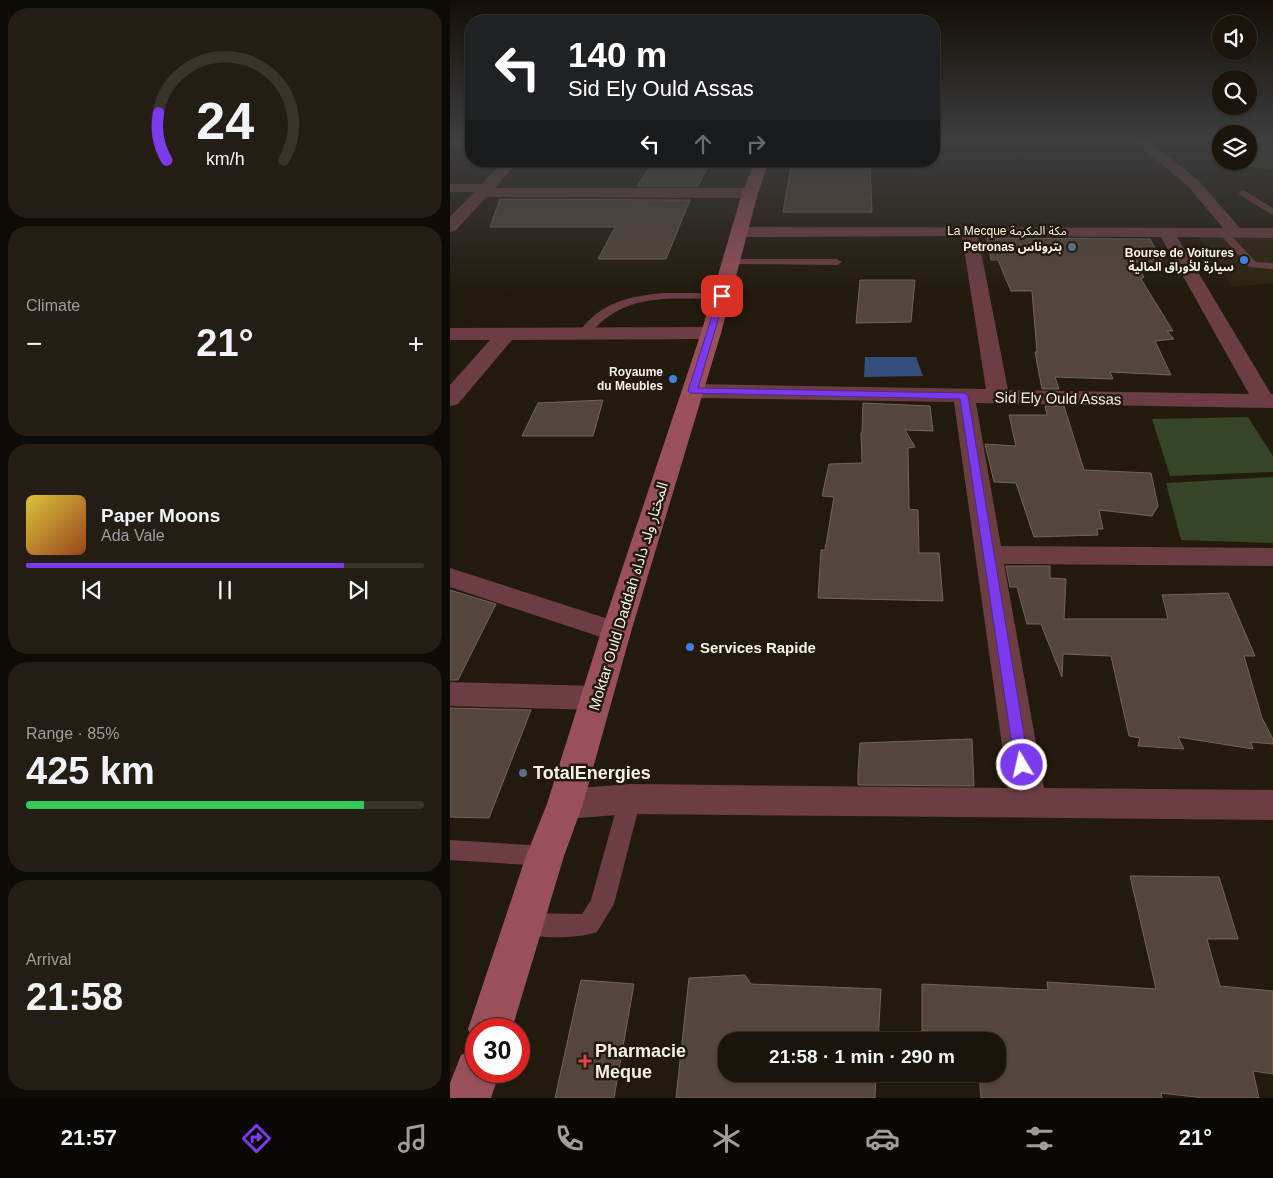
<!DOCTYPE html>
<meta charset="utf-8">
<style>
:root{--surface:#1a140a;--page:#231d13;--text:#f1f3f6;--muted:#9f9e9c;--line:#38332b;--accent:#7c3aed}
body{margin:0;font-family:Helvetica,"Noto Sans Arabic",sans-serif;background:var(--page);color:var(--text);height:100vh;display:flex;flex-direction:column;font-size:19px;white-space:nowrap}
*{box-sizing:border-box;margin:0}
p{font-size:16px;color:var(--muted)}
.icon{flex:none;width:28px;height:28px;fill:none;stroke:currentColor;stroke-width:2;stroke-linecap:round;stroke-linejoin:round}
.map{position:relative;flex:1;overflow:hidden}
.panel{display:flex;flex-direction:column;gap:8px;padding:8px;background:#0e0b06;width:450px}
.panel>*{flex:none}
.banner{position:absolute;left:15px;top:15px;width:475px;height:152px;border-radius:20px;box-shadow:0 1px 4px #0004,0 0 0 1px var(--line);background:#202124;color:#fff;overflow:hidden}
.controls{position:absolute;left:762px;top:15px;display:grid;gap:10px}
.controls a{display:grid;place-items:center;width:45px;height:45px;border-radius:50%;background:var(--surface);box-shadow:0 1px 4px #0004,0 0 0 1px var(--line);font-size:25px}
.speed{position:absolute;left:15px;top:1018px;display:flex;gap:10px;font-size:25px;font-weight:700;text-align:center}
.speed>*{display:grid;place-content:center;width:65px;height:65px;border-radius:50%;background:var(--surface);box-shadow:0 1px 4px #0004,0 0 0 1px var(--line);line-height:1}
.speed .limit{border:8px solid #d22;background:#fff;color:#111}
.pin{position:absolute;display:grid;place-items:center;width:42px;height:42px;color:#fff;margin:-21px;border-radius:10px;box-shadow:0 2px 8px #0006}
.me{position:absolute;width:55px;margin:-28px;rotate:351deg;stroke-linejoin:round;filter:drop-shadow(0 0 4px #0008)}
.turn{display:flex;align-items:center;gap:18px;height:105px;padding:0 20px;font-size:22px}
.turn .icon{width:65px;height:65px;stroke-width:2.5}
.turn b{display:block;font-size:35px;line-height:42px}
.lanes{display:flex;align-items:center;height:48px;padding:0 20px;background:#0003;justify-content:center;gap:25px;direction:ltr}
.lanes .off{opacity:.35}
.big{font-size:38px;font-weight:700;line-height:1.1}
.panel .tile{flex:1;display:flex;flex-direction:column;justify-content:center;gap:8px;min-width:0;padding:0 18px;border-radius:20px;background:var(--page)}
.panel .dial{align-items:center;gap:0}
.dial svg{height:130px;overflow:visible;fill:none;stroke:var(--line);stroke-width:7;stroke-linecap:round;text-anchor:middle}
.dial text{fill:var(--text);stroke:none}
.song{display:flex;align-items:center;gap:15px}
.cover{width:60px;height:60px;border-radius:8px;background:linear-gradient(135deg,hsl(50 70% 55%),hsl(20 70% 35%))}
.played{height:5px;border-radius:2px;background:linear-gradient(90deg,var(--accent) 80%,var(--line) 80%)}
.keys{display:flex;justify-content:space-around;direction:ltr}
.heat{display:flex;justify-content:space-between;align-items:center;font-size:28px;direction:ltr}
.charge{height:8px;border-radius:4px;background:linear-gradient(90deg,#34c759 85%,var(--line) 0)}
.trip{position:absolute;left:268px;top:1032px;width:288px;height:50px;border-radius:20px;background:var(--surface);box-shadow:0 1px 4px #0004,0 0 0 1px var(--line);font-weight:700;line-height:50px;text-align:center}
.dock{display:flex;height:80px;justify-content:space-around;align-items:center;background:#0a0804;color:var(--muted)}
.dock .icon{width:35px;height:35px}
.dock .current{color:var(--accent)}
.dock b{font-size:22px;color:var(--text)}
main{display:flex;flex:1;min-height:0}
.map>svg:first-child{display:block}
</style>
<main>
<section class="panel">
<div class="tile dial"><svg viewBox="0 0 100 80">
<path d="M14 69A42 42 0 1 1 86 69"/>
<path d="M14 69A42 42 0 0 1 9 40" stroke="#7c3aed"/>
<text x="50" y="56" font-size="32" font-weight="700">24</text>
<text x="50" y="72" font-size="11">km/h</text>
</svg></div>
<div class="tile"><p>Climate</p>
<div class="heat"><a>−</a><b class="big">21°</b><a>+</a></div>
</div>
<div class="tile">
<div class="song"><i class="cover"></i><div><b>Paper Moons</b><p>Ada Vale</p></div></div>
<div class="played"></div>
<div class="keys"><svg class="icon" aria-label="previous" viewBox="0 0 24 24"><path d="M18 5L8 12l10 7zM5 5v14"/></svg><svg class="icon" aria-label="pause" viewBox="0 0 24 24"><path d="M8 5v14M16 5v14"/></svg><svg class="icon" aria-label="next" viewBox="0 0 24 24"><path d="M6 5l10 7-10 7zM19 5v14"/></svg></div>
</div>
<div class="tile"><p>Range · 85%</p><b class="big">425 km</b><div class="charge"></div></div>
<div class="tile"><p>Arrival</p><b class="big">21:58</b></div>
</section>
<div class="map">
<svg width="823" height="1098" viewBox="0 0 823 1098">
<rect width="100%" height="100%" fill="#221a0d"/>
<!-- built -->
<path fill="#2d220f" d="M748,235L823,236V283L782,287Z"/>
<!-- green -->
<path fill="#354526" d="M799,141H823V170L801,167L788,161H799Z
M798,417L823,456V472L720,476L702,419Z
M823,477V543L731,540L716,483Z"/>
<!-- water -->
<path fill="#364e7c" d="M415,357H466L473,376L414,377Z"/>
<!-- building -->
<path fill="#55463c" stroke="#746459" d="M204,161H261L248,186H187Z
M341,166H420L422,212H333Z
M50,199L240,200L216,259H148L165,227H40Z
M537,238L700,239L713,262H685L694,277L691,279L723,331H717L724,339L705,341L721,375L660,372L663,379L605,377L609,389H592L585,352H587L582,291H561L548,260H541Z
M410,280H465L461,322L406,323Z
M153,400L143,436H72L88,403Z
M413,403L480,406L483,431L455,430L465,447L458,448L459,509L468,510L469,553H489L493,601L368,598L371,550H375L384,497L372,496L379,464L412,463L411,433H412Z
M595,406H614L634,470L701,473L708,506L702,516L649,510L653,529H647L648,535L584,537L566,483L544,482L535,444L566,446L559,415H597Z
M556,566H600V578L616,579L614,619H718L712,595L778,593L805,656H794L812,718L823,739V744L801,742L803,749L728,737L734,749L688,746L690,738L679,736L661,656L613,654L612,677L591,624H577L567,587H560Z
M0,590L46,604L8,680H0Z
M0,708L81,710L39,818L0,817Z
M522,739L524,786L408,785V772L410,743Z
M680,876L769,877L788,939H757L770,986L823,991V1074L803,1071L809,1098H754L711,1093L712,1098H531L529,1074H546V1041H528V1034L472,1031V984L598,990L597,982L706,989Z
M295,975L301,984L431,989L428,1041H276V1074H426L425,1098H226L239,978Z
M131,980L184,984L164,1098H105Z"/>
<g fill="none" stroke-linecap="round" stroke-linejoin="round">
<!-- lane -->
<path fill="#6c3e44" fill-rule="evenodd" d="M793,190L823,208V215L790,195L789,193Z
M774,230L777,231L806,262L823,263V269L799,267L769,233Z
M282,259H387L392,262L387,265L278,264L277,262Z
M215,293H272L278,296L272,299C220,299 174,291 138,336H130L128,333C151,302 179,296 215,293Z
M180,790L188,793L191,799L164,904L147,932C127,939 86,939 66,932L62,924L66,916L74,913L132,914L141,900L169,799L172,793Z
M0,840L95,846L103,849L106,856L103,863L95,866L0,860Z"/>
<!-- street -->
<path fill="#6c3e44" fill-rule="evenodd" d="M0,141H21V147H0Z
M684,141H698L748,180L790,228H823V238L727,237L821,394H823V408L526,403L551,546L823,548V566L554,564L594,788L823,790V820L180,814L115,819L102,814L97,804L102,794L115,789L180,784L558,788L504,402L243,398L235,396L232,391L235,386L243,384L536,389L512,236L290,237L284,235L282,232L284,229L290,227L773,228L738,186ZM528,236L711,237L799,394L558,390Z
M53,161H68L45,188H300L305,190L308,193L305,196L300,198L36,197L6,230L0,232V217L24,192H0V184H32Z
M261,327L268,329L271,333L268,337L261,339L62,340L8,404L0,406V385L40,340H0V328Z
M0,568L177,625L181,632L177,639L166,642L0,587Z
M0,682L146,686L158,690L162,698L158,706L146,710L0,706Z"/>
<!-- secondary -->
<path fill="#99505b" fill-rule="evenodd" d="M305,161H319L308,193L271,333L181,632L133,804L114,856L62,1029H26V1045L18,1029L76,856L97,804L151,632L251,333L292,193Z
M26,1048V1071H50L41,1098H0V1083L11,1055Z"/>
</g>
<!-- sky -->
<linearGradient id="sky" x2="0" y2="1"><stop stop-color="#130e07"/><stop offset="0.48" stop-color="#3e3e40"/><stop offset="1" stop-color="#3e3e40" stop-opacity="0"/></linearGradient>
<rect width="823" height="294" fill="url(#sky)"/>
<!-- route -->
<path fill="#7c3aed" stroke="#51269a" d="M269,294L275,296L248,388L514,393L518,396L579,765L577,769L572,771L567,769L565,765L510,399L240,393L238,391Z"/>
<!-- markers -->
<g fill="#5c6f8a" stroke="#221a0d" stroke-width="2">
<circle cx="622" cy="247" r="5"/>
<circle cx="73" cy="773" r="5"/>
</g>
<g fill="#3f7fe0" stroke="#221a0d" stroke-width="2">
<circle cx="794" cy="260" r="5"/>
<circle cx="223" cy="379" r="5"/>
<circle cx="240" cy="647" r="5"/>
</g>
<path fill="#e0444e" stroke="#221a0d" stroke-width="2" d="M132.5 1053.5h5v5h5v5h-5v5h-5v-5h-5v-5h5z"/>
<g text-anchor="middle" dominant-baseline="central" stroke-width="5" stroke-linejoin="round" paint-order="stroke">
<!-- far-street labels -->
<g font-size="12" fill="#f7f1e8" stroke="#221a0d">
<text x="557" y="231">La Mecque مكة المكرمة</text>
</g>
<!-- far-poi labels -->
<g font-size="12" font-weight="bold" fill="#f7f1e8" stroke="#221a0d" text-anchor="end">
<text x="612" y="247">Petronas بتروناس</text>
<text x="784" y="253">Bourse de Voitures<tspan x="784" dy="14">سيارة للأوراق المالية</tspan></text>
<text x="213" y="372">Royaume<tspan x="213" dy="14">du Meubles</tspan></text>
</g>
<!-- street labels -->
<g font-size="15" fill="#f7f1e8" stroke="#221a0d">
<text transform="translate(608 398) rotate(1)">Sid Ely Ould Assas</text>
<text transform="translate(178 596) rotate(-73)">Moktar Ould Daddah المختار ولد داداه</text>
</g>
<!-- poi labels -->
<g font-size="15" font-weight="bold" fill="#f7f1e8" stroke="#221a0d" text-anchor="start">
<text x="250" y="647">Services Rapide</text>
</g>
<!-- near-poi labels -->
<g font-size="18" font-weight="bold" fill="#f7f1e8" stroke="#221a0d" text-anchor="start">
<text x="83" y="773">TotalEnergies</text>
<text x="145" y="1051">Pharmacie<tspan x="145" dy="21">Meque</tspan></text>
</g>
</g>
</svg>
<div class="controls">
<a><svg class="icon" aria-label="sound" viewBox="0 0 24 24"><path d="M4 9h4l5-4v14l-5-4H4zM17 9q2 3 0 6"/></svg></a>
<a><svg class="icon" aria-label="search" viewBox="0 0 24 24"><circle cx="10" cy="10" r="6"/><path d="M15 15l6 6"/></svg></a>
<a><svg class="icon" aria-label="layers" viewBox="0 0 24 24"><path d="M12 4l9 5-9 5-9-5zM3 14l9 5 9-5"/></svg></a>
</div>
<div class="speed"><div class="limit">30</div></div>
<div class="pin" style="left:272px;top:296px;background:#d93025"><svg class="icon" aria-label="arrive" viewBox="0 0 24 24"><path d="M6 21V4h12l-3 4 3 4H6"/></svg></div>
<svg class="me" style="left:572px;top:765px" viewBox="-20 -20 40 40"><circle r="17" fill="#7c3aed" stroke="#fff" stroke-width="3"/><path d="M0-11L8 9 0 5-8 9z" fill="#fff"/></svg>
<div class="trip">21:58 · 1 min · 290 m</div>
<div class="banner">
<div class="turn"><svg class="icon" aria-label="left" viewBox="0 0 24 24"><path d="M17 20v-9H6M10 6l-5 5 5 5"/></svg><div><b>140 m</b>Sid Ely Ould Assas</div></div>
<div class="lanes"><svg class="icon" aria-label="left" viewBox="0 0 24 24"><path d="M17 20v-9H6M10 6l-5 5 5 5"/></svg><svg class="icon off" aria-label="ahead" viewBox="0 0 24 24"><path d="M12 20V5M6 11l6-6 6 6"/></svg><svg class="icon off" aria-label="right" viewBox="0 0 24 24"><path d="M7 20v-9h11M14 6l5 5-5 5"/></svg></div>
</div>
</div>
</main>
<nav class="dock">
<b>21:57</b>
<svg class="icon current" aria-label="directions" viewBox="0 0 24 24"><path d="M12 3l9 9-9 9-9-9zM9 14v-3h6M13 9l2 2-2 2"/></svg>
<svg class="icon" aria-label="music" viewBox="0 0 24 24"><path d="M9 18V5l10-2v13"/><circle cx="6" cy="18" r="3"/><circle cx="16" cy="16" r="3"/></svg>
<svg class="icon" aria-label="phone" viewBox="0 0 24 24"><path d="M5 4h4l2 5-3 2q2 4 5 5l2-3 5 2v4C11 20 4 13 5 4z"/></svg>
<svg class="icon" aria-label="climate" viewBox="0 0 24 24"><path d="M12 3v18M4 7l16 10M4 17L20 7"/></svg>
<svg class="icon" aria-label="car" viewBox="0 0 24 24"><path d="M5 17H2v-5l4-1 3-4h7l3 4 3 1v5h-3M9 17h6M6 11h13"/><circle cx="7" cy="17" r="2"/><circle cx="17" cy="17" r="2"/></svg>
<svg class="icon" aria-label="filters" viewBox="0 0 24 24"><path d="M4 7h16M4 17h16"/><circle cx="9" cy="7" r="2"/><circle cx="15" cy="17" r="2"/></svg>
<b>21°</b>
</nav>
